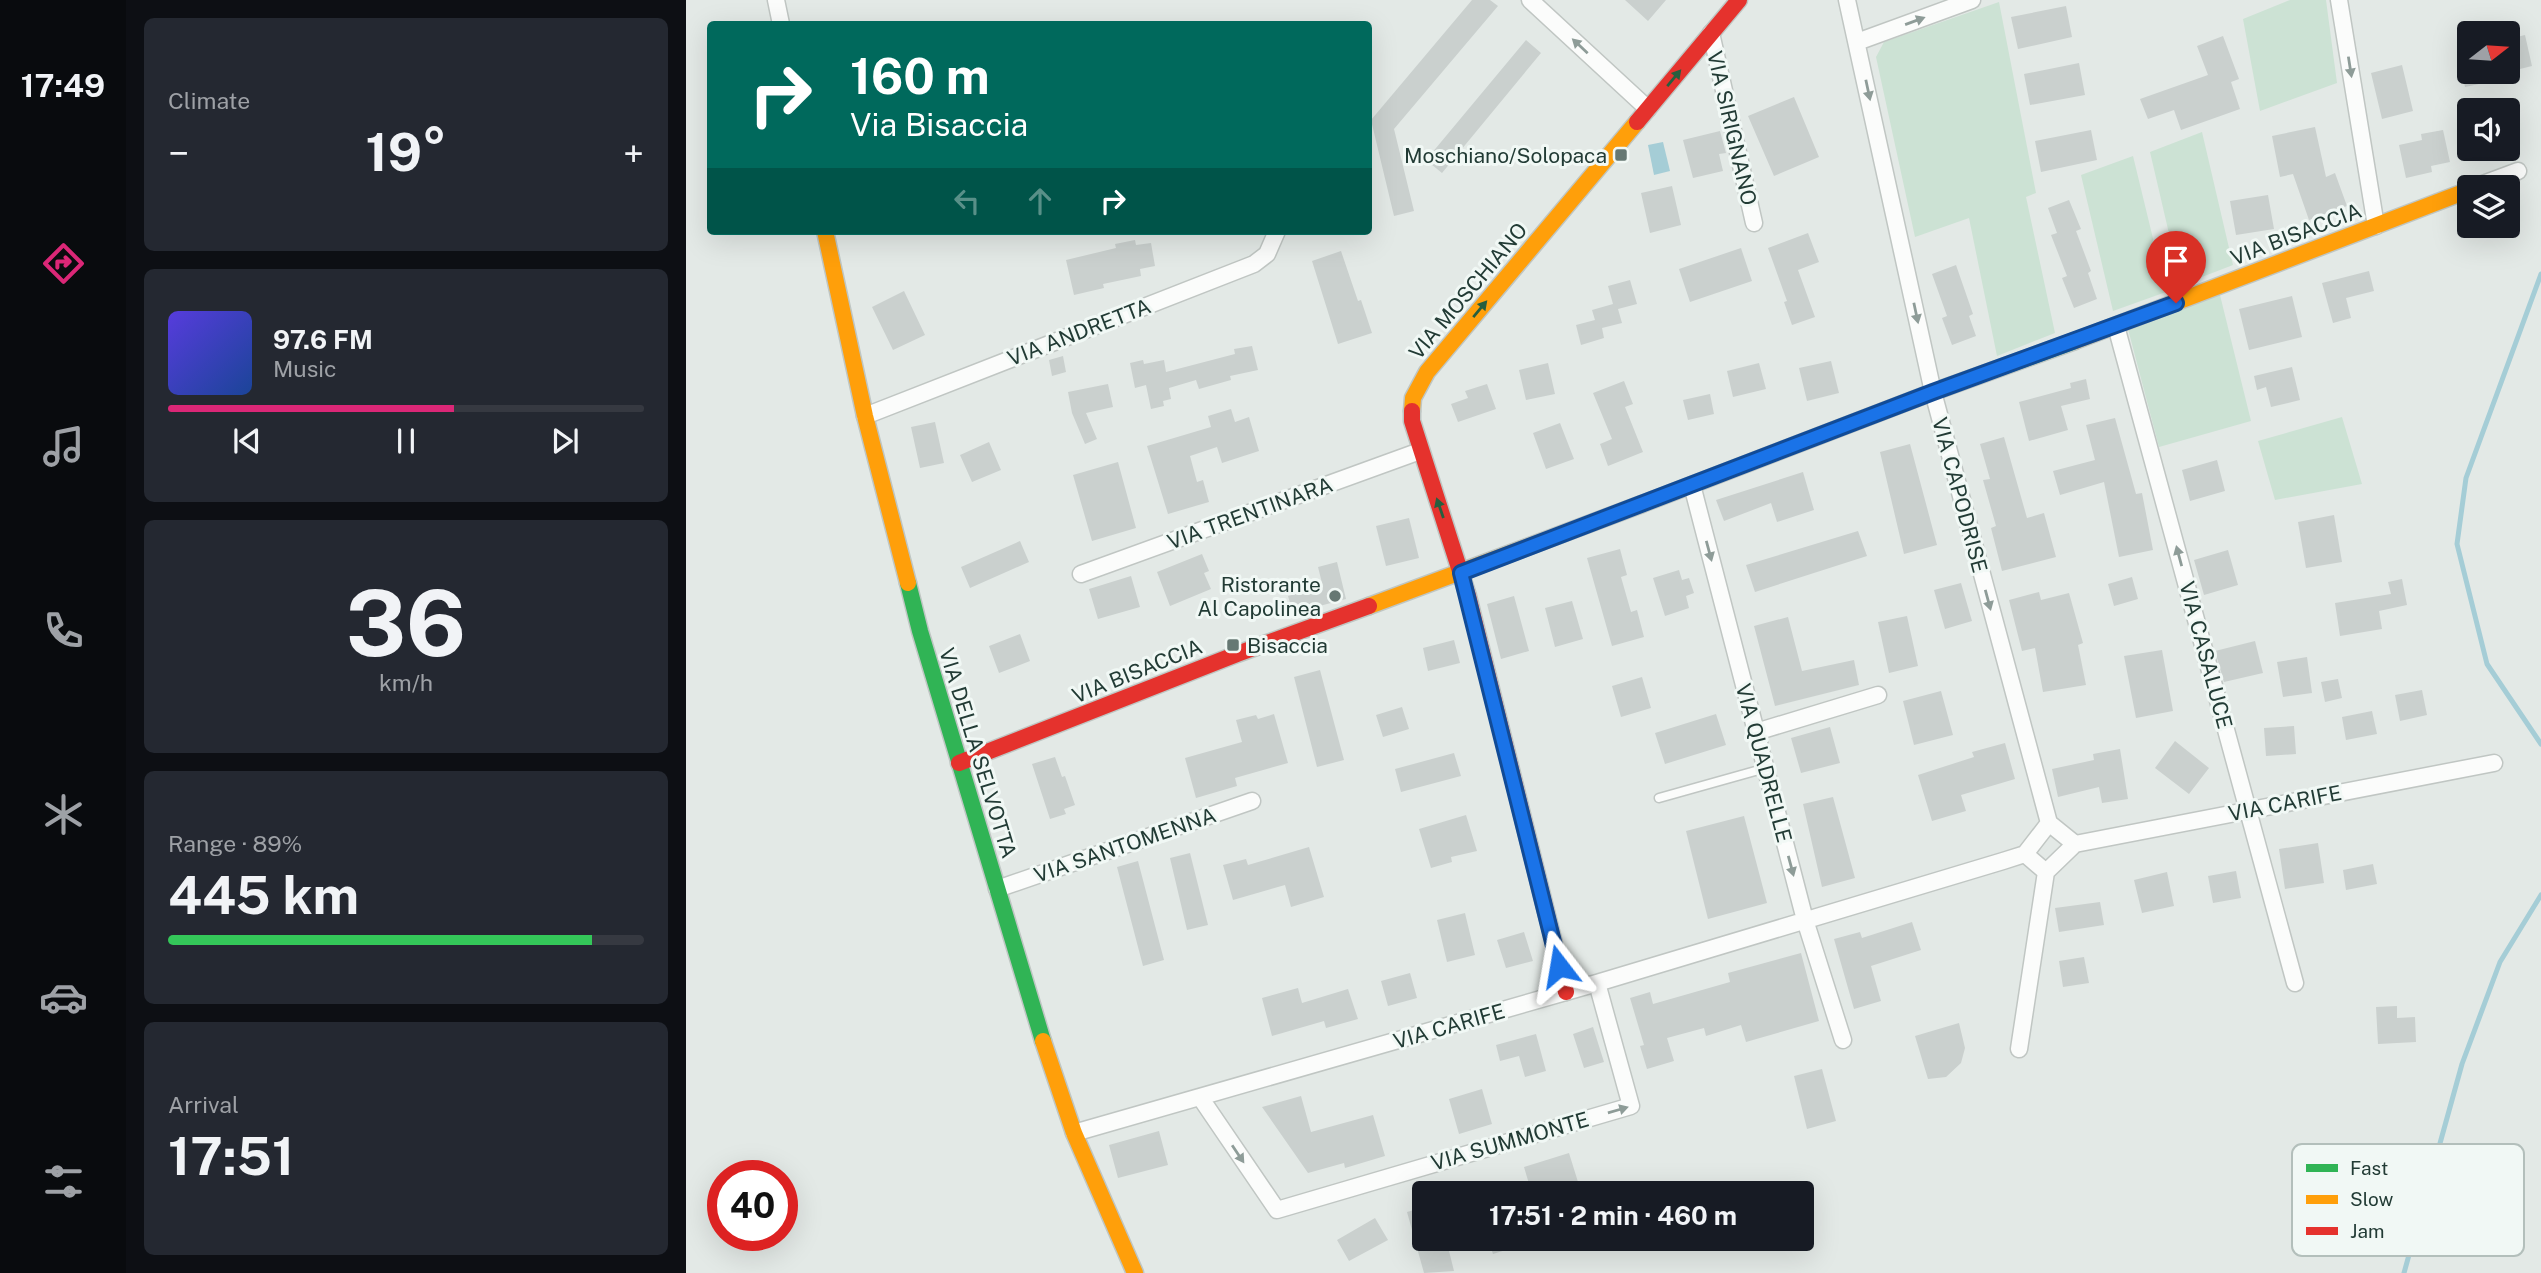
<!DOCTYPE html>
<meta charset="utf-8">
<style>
:root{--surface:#171b24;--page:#242831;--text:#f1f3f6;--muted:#9ea1a6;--line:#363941;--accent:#db2777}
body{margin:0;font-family:"Public Sans",sans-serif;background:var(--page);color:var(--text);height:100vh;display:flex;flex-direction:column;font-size:26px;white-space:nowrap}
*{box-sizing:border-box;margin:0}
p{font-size:23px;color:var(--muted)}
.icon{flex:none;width:38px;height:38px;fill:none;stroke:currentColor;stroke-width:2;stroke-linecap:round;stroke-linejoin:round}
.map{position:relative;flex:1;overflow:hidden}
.side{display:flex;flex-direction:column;gap:18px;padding:18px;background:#0d0f14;width:560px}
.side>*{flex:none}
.top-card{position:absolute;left:21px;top:21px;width:665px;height:214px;border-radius:7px;box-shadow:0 7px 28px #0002;background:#00695c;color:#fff;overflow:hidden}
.needle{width:46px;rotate:73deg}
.fabs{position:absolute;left:1771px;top:21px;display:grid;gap:14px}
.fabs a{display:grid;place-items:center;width:63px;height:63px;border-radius:7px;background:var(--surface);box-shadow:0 7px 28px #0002;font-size:35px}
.speed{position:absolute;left:21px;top:1160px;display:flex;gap:14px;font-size:35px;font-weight:700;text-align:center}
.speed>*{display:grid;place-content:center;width:91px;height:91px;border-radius:50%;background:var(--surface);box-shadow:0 7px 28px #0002;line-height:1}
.speed .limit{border:10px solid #d22;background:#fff;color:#111}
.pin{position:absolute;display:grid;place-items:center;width:60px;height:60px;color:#fff;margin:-72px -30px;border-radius:50% 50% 50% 0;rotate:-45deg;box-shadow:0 0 7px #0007}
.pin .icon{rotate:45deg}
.me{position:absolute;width:77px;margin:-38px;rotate:346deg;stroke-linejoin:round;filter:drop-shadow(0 0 5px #0008)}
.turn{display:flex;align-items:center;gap:24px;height:147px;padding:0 28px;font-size:32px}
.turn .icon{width:91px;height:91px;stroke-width:2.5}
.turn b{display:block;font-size:49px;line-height:60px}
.lanes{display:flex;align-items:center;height:66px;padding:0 28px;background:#0003;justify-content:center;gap:35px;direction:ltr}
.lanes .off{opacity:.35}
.big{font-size:52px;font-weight:700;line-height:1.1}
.side .card{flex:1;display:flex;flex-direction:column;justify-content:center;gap:10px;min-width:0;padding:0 24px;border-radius:10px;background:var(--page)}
.side .dial{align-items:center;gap:0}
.dial b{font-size:91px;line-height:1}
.song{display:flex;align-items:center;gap:21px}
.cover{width:84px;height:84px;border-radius:10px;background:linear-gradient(135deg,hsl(250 70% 55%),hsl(220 70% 35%))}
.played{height:7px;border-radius:4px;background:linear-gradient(90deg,var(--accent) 60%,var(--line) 60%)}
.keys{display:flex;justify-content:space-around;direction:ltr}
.heat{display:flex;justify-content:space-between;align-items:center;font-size:38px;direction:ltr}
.charge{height:10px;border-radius:5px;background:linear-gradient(90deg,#34c759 89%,var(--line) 0)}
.trip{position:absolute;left:726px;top:1181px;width:402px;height:70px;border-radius:7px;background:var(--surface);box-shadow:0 7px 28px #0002;font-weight:700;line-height:70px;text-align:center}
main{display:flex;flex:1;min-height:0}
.tab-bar{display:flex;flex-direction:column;width:126px;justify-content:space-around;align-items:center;background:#090b0e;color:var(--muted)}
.tab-bar .icon{width:49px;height:49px}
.tab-bar .on{color:var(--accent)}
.tab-bar b{font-size:32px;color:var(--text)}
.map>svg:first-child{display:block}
</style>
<main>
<nav class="tab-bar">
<b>17:49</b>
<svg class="icon on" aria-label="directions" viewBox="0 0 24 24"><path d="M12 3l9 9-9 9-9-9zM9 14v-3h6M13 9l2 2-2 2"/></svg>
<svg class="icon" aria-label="music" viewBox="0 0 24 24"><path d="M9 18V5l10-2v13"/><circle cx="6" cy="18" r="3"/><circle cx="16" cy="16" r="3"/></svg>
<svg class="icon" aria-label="phone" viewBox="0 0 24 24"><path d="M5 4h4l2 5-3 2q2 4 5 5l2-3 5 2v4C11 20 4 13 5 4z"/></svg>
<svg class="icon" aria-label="climate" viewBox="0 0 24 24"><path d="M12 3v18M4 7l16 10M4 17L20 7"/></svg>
<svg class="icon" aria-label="car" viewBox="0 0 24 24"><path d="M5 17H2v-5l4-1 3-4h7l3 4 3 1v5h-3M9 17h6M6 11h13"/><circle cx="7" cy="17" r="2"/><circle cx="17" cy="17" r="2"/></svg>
<svg class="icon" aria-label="filters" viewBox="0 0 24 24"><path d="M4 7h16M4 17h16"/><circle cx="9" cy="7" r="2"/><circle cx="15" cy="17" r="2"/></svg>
</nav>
<section class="side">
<div class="card"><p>Climate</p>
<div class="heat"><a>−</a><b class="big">19°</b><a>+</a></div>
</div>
<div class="card">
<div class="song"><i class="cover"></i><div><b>97.6 FM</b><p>Music</p></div></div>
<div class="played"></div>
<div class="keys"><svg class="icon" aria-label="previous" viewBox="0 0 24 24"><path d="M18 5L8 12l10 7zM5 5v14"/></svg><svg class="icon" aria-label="pause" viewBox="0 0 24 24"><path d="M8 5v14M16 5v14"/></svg><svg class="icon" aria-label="next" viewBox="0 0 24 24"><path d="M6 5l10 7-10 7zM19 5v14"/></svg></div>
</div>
<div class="card dial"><b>36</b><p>km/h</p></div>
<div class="card"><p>Range · 89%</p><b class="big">445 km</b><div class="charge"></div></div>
<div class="card"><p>Arrival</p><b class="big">17:51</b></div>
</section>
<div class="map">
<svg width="1855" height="1273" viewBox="0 0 1855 1273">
<rect width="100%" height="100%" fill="#e3e9e6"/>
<!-- green -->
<path fill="#cce2d4" d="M1604,0H1640L1651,83L1574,111L1557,19Z
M1313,2L1350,193L1340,197L1369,333L1311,356L1283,218L1229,237L1190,57L1198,42Z
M1516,132L1547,265L1495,285L1464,152Z
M1447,156L1480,292L1427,311L1395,175Z
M1534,295L1565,421L1473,447L1442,329Z
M1656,417L1676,484L1589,500L1572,441Z"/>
<!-- water -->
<path fill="#a5cdd6" d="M977,142L984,171L968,175L962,145Z"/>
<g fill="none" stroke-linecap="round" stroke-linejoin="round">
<!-- stream -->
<path stroke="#a5cdd6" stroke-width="5" d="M1855,274L1780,478L1771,544L1801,664L1855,744
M1718,1273L1776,1064L1814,962L1855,895"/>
</g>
<!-- building -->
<path fill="#cad0ce" d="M786,0H804L812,6L708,129L728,211L708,216L685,120Z
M939,0H980L962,21Z
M1380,6L1386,37L1332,49L1325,17Z
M1839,35L1846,66L1826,71L1822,39Z
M1537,36L1553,79L1545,82L1554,109L1495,130L1488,110L1462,119L1454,99L1522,75L1511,46Z
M840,40L855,53L756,173L740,160Z
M1393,63L1399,95L1344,105L1338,74Z
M1716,65L1727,111L1696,119L1685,73Z
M1776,72H1821V78L1779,87Z
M1108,97L1133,157L1088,176L1062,116Z
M1629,127L1640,177L1649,173L1661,206L1623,220L1607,174L1594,177L1586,136Z
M1405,130L1411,160L1355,172L1349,141Z
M1757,130L1764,162L1745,166L1746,172L1720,178L1713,145L1736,140L1735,134Z
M1034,131L1040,153L1033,154L1037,171L1007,178L997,140Z
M986,186L995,225L964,233L955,193Z
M1582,195L1588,229L1550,235L1544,201Z
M1383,200L1395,229L1390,231L1405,271L1402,273L1411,299L1388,308L1376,278L1381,276L1365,235L1371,233L1362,208Z
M1122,233L1133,262L1112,270L1129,317L1106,325L1098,302L1101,301L1082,248Z
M449,240L450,245L465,243L469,266L454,269L455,276L417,284L418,288L388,295L380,260L430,248L429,244Z
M1055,248L1066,281L1004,302L993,269Z
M655,251L672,301L675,300L686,333L652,344L626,261Z
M1270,265L1287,314L1283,316L1290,336L1266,345L1256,318L1261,316L1246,274Z
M1683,271L1688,291L1660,298L1665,318L1647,323L1636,283Z
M944,280L951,304L932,309L936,323L916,328L918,338L895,345L890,325L909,320L906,310L927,304L922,286Z
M218,291L239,335L207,350L186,307Z
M1606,296L1616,337L1563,350L1553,309Z
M566,346L572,370L544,376L545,380L513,389L510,380L483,388L485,399L477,401L478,406L465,409L460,385L449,388L444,363L457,360L458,364L478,360L480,372L549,354L548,349Z
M377,356L380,372L366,376L363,360Z
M1145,361L1153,393L1121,401L1113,368Z
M862,363L869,394L840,400L833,370Z
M1073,363L1080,389L1047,397L1041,371Z
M1606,367L1614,400L1585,407L1580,387L1571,390L1568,376Z
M1400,379L1404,399L1375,406L1382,430L1343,441L1333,402L1385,388L1384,383Z
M938,381L947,404L939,407L957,452L922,466L914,444L926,439L907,393Z
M422,384L427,407L400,413L411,439L399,444L386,413L382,392Z
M801,384L810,409L772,422L765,404L782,398L779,391Z
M1024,394L1028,414L1002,420L997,400Z
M545,409L549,422L563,417L573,451L536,463L531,447L504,456L511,482L517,480L523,502L482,514L461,446L525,427L522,416Z
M1429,418L1450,494L1456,493L1467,550L1433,557L1418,482L1374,495L1367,471L1409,460L1400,425Z
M249,422L258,463L234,468L225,427Z
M874,423L888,459L860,469L847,433Z
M1318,437L1341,518L1358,513L1370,557L1316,571L1305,528L1310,526L1297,480L1304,479L1294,444Z
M303,442L315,470L286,482L274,455Z
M1224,444L1251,545L1218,554L1194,452Z
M1531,460L1539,491L1504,501L1496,470Z
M432,462L450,528L406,541L387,475Z
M1117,472L1128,510L1091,522L1085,503L1038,521L1030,500Z
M1648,515L1656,562L1620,568L1612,522Z
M723,518L733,558L700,566L690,526Z
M1172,531L1181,556L1069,592L1060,565Z
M334,541L343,562L284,588L275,567Z
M934,549L941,575L935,577L945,612L951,610L958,637L926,646L901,558Z
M1542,550L1552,585L1518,595L1508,560Z
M516,554L523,571L518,573L525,589L484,606L471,572Z
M651,562L660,599L607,613L602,596L637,587L632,567Z
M993,570L996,580L1003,578L1008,593L1000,596L1003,608L979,616L967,578Z
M445,576L454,607L412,619L403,589Z
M1446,577L1452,599L1428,606L1422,584Z
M1716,579L1721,605L1693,611L1696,629L1654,636L1649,603L1705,594L1702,582Z
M1275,583L1286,621L1259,629L1248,590Z
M1353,592L1355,600L1383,593L1397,643L1392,645L1400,685L1357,692L1349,648L1336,651L1323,600Z
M828,596L843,651L815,659L801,604Z
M886,601L897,639L869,647L859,608Z
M1221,616L1232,666L1203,673L1192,622Z
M1102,617L1116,671L1168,660L1173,685L1089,706L1068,626Z
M334,634L344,661L313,673L303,646Z
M768,640L774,663L742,671L737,648Z
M1569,641L1577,673L1538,682L1529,651Z
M1476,650L1487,711L1450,718L1438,656Z
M1621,657L1626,693L1597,697L1591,662Z
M634,670L658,760L631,767L608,677Z
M956,677L965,708L935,717L926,686Z
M1652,679L1656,698L1639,702L1635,682Z
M1736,690L1741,715L1714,721L1709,695Z
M1255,691L1267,735L1228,745L1217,701Z
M716,707L723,729L697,737L690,715Z
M1686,711L1691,734L1660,740L1656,717Z
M588,714L602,763L549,778L551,786L510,798L499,758L556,742L550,720L570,715L572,719Z
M1030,714L1040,745L979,764L969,733Z
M1608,726L1610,754L1580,756L1578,728Z
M1144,727L1154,763L1115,773L1105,738Z
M1489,741L1523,768L1503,794L1469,768Z
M1319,743L1329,779L1275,795L1280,811L1246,821L1232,775L1288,757L1286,752Z
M1434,749L1442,799L1416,803L1413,787L1372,797L1366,769L1408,760L1407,754Z
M768,753L775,776L715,792L709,769Z
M369,757L376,777L379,776L389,805L378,809L380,814L364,819L346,764Z
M1147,797L1169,878L1136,887L1117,804Z
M780,815L791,851L765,857L766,862L745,868L733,829Z
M1058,816L1081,903L1022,919L1000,831Z
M1632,843L1638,883L1599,889L1593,849Z
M623,847L638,897L605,907L599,885L547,900L537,865L560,859L562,865Z
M504,853L522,925L501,930L484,858Z
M452,861L478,960L457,966L431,867Z
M1687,864L1691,884L1660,890L1657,870Z
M1550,871L1555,898L1527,903L1522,876Z
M1481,872L1488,906L1456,913L1448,880Z
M1414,902L1418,925L1373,932L1369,908Z
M779,913L789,955L761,962L751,920Z
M1226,922L1235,950L1185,966L1195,1001L1168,1009L1148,939L1174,932L1176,938Z
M838,932L847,961L820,968L811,940Z
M1115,953L1133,1021L1060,1042L1055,1025L1020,1036L1018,1028L981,1038L988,1061L961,1069L954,1046L958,1045L944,998L964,992L967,1004L1044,982L1042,973Z
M1398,957L1403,983L1377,987L1373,961Z
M724,973L731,998L702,1006L695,981Z
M612,988L616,1003L662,989L672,1019L640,1028L638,1021L586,1036L576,998Z
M1711,1006V1018L1729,1017L1730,1042L1692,1044L1690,1007Z
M1273,1023L1279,1048L1275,1063L1260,1077L1242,1079L1229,1036Z
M907,1027L918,1062L898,1068L887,1034Z
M850,1034L860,1071L839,1077L833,1056L814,1061L810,1045Z
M1136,1069L1150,1121L1121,1129L1108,1076Z
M796,1089L806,1124L773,1134L763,1099Z
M615,1096L625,1132L687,1115L699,1156L659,1168L658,1163L622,1173L576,1107Z
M473,1131L482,1165L432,1178L423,1145Z
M883,1153L892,1182L846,1194L838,1167Z
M738,1207V1239H760L768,1271L738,1273L721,1212Z
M689,1218L702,1240L663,1261L651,1240Z
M802,1239H844L845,1242L807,1254Z"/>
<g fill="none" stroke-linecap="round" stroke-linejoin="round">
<defs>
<path id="lane" d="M973,798L1080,768"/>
<path id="street" d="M90,0L95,24
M844,0L962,109
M1161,0L1247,392L1363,823
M1653,0L1690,226
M1025,33L1068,223
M1171,42L1286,0
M1789,187L1832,171
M1430,326L1609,983
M179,416L568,264L581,254L591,231
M1006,485L1119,920L1157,1040
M395,574L734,451
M1070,732L1192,695
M1389,844L1808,763
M1339,854L1360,872L1389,844L1363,823
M311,889L566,801
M1333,1049L1360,872
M514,1097L591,1210L945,1106L911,983
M388,1133L911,983L1317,861L1339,854L1363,823"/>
<path id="fast" d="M956,504L1247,392L1389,341
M222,583L234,631L357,1041"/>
<path id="slow" d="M139,231L179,416L222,583
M1389,341L1783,190
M726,411L727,398L741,372L951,122
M683,606L956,504
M357,1041L388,1133L449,1273"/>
<path id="jam" d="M951,122L1053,0
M726,411V421L782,596L880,992
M273,763L551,654L683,606"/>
</defs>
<!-- lane casing -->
<use href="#lane" stroke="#c0c6c3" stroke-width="11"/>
<!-- street casing -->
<use href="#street" stroke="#c0c6c3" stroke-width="19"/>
<!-- fast casing -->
<use href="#fast" stroke="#bfc6c3" stroke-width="19"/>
<!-- slow casing -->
<use href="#slow" stroke="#bfc6c3" stroke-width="19"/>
<!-- jam casing -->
<use href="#jam" stroke="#bfc6c3" stroke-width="19"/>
<!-- lane -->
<use href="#lane" stroke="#fbfcfb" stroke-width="8"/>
<!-- street -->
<use href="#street" stroke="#fbfcfb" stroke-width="16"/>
<!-- fast -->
<use href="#fast" stroke="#30b455" stroke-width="16"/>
<!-- slow -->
<use href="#slow" stroke="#ff9f0a" stroke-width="16"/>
<!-- jam -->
<use href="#jam" stroke="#e5322d" stroke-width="16"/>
</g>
<!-- one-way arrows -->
<defs><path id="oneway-solid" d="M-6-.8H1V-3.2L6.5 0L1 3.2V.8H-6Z" transform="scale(1.75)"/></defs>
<g fill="#8e9c98">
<use href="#oneway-solid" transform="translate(1229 21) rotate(-20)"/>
<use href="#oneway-solid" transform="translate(894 46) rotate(-137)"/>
<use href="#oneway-solid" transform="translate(1664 67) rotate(81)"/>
<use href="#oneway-solid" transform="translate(1182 90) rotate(78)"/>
<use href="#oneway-solid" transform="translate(1230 313) rotate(78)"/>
<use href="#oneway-solid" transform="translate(1023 551) rotate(75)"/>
<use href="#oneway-solid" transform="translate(1493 556) rotate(-105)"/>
<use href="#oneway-solid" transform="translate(1302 600) rotate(75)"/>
<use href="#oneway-solid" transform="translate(1105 866) rotate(75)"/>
<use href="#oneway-solid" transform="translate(932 1110) rotate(-16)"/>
<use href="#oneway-solid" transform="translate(552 1154) rotate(56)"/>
</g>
<g fill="#265f3f">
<use href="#oneway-solid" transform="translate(988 78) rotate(-50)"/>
<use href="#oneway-solid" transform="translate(794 309) rotate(-50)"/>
<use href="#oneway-solid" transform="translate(754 508) rotate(-109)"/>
</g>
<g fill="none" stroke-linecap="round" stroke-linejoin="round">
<defs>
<path id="route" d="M873,966L775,573L1247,392L1490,303"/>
</defs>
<!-- route casing -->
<use href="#route" stroke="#114b97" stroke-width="18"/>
<!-- route -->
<use href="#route" stroke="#1a73e8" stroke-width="12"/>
</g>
<!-- markers -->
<g fill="#667873" stroke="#f1f8f5" stroke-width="2.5">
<rect x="928" y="148" width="14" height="14" rx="3.5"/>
<circle cx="649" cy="596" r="7"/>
<rect x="540" y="638" width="14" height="14" rx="3.5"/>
</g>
<g text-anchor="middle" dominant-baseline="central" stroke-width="6" stroke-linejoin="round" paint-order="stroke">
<!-- street labels -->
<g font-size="21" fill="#223b35" stroke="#f1f8f5">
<text transform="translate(1046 128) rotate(77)">VIA SIRIGNANO</text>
<text transform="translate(1610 234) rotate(-21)">VIA BISACCIA</text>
<text transform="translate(782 291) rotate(-50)">VIA MOSCHIANO</text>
<text transform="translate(393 332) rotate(-21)">VIA ANDRETTA</text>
<text transform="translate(1274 495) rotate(75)">VIA CAPODRISE</text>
<text transform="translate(564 513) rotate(-20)">VIA TRENTINARA</text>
<text transform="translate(1520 655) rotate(75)">VIA CASALUCE</text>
<text transform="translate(451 671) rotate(-22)">VIA BISACCIA</text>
<text transform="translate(292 753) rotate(73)">VIA DELLA SELVOTTA</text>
<text transform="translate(1078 763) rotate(75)">VIA QUADRELLE</text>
<text transform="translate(1599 803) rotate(-11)">VIA CARIFE</text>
<text transform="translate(439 845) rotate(-19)">VIA SANTOMENNA</text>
<text transform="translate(763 1026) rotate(-16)">VIA CARIFE</text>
<text transform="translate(824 1141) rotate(-16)">VIA SUMMONTE</text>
</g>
<!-- poi labels -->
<g font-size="21" fill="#223b35" stroke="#f1f8f5" text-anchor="end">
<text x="921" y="155">Moschiano/Solopaca</text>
<text x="635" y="584">Ristorante<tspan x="635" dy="24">Al Capolinea</tspan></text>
<text x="561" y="645" text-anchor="start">Bisaccia</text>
</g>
</g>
<!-- legend -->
<rect x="1606" y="1144" width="232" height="112" rx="10" fill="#f1f8f5" stroke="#b3bfbb" stroke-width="2"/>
<rect x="1620" y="1164" width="32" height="8" fill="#30b455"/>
<rect x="1620" y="1195" width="32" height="9" fill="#ff9f0a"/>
<rect x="1620" y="1227" width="32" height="8" fill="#e5322d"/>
<g font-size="19" fill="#223b35">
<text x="1664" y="1175">Fast</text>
<text x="1664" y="1206">Slow</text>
<text x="1664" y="1238">Jam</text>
</g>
</svg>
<div class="fabs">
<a><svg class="needle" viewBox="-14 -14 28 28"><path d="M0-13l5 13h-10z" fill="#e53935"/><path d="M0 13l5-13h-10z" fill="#9ea1a6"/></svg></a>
<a><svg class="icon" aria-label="sound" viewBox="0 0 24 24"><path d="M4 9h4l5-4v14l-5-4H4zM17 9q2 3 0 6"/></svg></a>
<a><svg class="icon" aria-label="layers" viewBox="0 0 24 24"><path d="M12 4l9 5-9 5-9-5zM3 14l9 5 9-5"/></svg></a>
</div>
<div class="speed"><div class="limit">40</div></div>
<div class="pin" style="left:1490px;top:303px;background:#d93025"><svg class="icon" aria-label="arrive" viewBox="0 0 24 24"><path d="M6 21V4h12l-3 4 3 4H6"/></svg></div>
<svg class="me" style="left:873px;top:966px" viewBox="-20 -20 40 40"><path d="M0-17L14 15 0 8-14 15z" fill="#1a73e8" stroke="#fff" stroke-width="4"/></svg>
<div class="trip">17:51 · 2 min · 460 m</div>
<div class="top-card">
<div class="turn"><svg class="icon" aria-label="right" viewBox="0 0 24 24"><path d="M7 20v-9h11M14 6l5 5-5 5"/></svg><div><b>160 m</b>Via Bisaccia</div></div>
<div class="lanes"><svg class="icon off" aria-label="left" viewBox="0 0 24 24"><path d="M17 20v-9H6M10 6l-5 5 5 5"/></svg><svg class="icon off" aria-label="ahead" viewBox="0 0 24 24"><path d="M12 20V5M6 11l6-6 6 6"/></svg><svg class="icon" aria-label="right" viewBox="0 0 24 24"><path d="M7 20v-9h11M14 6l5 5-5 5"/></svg></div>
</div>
</div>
</main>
